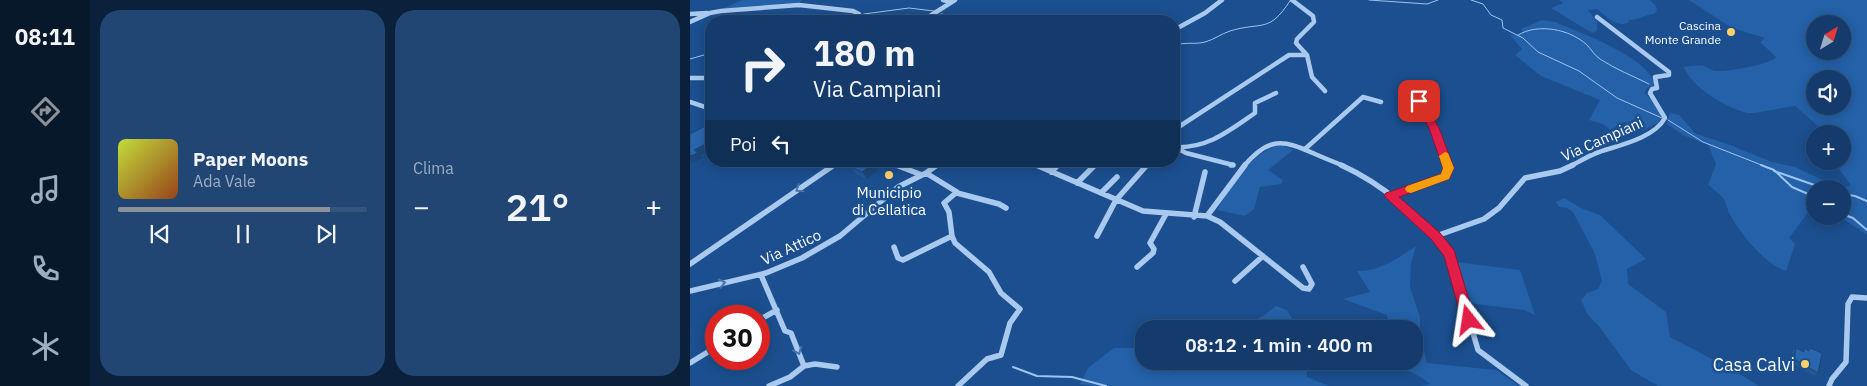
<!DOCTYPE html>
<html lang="it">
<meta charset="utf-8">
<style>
:root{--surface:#143b6b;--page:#214673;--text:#f1f3f6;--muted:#9dadc1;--line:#33557e;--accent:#8c9099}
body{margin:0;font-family:"IBM Plex Sans",sans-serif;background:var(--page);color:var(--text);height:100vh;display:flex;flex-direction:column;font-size:19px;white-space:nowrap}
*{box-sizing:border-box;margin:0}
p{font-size:16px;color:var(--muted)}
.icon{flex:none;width:28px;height:28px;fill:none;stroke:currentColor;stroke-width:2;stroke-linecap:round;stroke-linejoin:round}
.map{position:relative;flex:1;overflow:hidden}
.drawer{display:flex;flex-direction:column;gap:10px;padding:10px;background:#0b203b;width:600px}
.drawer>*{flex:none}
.hud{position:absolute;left:15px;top:15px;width:475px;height:152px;border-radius:20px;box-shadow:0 2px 12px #0003,0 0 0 1px var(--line);background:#143b6b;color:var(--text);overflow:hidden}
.needle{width:32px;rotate:38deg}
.tools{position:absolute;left:1116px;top:15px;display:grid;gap:10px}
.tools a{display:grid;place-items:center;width:45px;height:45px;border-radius:50%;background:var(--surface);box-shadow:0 2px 12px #0003,0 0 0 1px var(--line);font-size:25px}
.speed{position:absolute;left:15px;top:305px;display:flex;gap:10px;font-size:25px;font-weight:700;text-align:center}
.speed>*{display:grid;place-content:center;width:65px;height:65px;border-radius:50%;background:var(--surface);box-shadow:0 2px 12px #0003,0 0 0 1px var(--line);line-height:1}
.speed .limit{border:8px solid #d22;background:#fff;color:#111}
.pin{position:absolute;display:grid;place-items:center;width:42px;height:42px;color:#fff;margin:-21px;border-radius:10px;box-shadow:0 2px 8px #0006}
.me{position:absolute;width:55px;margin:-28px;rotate:345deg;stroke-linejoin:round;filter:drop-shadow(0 0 4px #0008)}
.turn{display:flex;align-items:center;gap:18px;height:105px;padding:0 25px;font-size:22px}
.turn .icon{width:65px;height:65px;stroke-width:2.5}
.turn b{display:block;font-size:35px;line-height:42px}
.then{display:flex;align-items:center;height:48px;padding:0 25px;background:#0003;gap:10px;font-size:19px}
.big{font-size:38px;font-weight:600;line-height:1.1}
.drawer .card{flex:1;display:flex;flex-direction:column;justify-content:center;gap:8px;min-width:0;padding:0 18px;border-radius:20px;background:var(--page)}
.song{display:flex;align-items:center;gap:15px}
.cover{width:60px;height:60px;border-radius:8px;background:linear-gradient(135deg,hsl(70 70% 55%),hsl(20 70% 35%))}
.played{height:5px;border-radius:2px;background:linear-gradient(90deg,var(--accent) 85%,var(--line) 85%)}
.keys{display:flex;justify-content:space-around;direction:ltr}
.heat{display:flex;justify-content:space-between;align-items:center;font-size:28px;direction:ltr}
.drawer .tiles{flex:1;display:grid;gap:10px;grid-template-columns:repeat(2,1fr)}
.trip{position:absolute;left:445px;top:320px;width:288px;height:50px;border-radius:20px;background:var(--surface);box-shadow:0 2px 12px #0003,0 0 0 1px var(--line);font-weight:600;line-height:50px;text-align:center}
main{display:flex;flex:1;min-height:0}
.tabs{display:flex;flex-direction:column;width:90px;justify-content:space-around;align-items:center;background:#08182b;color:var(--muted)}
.tabs .icon{width:35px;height:35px}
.tabs .active{color:var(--accent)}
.tabs b{font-size:22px;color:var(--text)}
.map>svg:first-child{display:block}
</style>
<main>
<nav class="tabs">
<b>08:11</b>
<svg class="icon active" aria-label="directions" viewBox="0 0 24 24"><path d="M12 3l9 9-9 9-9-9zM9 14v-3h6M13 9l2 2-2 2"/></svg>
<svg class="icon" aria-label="music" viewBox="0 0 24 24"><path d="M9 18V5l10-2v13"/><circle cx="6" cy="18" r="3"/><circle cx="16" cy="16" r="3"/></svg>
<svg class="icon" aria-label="phone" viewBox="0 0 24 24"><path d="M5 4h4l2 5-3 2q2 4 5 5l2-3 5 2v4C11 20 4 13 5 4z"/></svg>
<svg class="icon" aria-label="climate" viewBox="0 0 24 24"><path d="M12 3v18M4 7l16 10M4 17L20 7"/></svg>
</nav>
<section class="drawer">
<div class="tiles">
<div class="card">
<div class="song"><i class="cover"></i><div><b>Paper Moons</b><p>Ada Vale</p></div></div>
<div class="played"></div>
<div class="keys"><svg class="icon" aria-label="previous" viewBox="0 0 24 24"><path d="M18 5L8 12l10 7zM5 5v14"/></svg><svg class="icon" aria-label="pause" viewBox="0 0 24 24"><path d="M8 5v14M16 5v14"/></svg><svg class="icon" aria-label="next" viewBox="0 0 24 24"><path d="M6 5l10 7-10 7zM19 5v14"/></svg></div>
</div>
<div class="card"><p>Clima</p>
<div class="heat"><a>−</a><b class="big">21°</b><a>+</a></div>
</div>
</div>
</section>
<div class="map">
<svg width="1177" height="386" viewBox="0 0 1177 386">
<rect width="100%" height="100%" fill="#1b4f8f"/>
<!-- green -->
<path fill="#2461a8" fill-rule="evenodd" d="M52,0H112L108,4L30,10Z
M869,0H960L966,6L967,11L964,14C955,14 948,21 938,20L939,22C927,29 916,16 907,9L898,10L907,22V31L902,33L861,8L873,3Z
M999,0H1177V235L1155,220L1146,216H1152V189H1125V208L1122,207L1099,238L1105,244L1096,271C1075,265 1049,232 1039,213C1037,208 1036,202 1033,198C1029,193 1023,189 1018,185L1026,164L1018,145L993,135L977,124L980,113L989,115L1005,133L1013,136L1040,145L1082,162L1105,167L1143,185L1159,187L1160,184L1143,161H1152V134H1137L1105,106C1095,107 1065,114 1058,113C1036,108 1002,88 994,67C999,66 1008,65 1014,66C1017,67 1021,70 1025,71C1036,72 1080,65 1086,57L1070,42L1075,38L1042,28ZM1125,24H1152V51H1125ZM1125,79H1152V106H1125Z
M852,20L865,22C891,33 959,57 965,85L957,88L955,93L969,109L972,115L969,122L952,131L935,122L920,130L913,124L899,120L910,100L851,76L825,55L832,49L819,34L829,35L833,32L831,29Z
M586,146H594L603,150L578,170L593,180L591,184L570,187L564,209L555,216L527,210C543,185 556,157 586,146Z
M874,198L893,209L910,215L956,259L937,269L938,284L976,312L980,337L1043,370L1069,386H968L941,370L908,325L898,315L891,300L897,293L908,289L912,281L905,254L883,212L877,208L869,207L866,202Z
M726,246L721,264L720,287L730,317V335L737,363L806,370L829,386H728L740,384C730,375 719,372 707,365L706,361H724V329H699L697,315L653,299L680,292L667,271C691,271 706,259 726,246Z
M766,262L830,270L845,315L834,310L779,303Z
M586,306L597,310L608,329H530L558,323L573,316Z
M424,348H443L454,351V361H472L485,372L494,361H616L617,377L639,386H404L390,384L398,368Z"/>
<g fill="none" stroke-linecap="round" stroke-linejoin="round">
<!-- stream-far1 -->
<path stroke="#9cc4f0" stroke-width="1" d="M679,0L737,4L748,0
M781,0L793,4L801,15L812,20L813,28L833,38L848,52L889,71L927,98L972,118
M174,14L219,8L244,11
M251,14L295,21
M150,21L166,16
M828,35C848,23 880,29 897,45C902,50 904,55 910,59C925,69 943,76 959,84
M484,46C496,41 504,45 515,42C523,40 531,34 540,31C573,21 578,34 600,1
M0,59L21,53
M978,120L1013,142L1074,166"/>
<!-- stream -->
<path stroke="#9cc4f0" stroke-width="2" d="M1071,165L1084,170L1102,187L1125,197
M1084,171L1136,189
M1152,194L1165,196L1177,201
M1152,214L1163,218L1177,230
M323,367L347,376L382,377L416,386"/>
<!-- minor-far1 -->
<path stroke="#a9c9ee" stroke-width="4.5" d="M253,0L262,2
M602,0L623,16L624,22L607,39L606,43L617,55
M0,14L17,13
M232,21L265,0
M0,22L20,13L31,11L109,5L163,11L169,14L170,18L187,21
M484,30L515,13L532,0
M0,78H21
M729,101L744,127L758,166
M0,102L21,109
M484,133L490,126L599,55H617L622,77L635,91
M484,147C517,149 539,131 565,113V103L586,93
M487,148L496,153L543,165
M615,149L673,97L691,102
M197,161L209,166
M338,161L349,166
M142,166L149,161
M245,166L251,161
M367,166L372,161
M403,166L408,161
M456,166L460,161
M554,166C579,137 592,139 625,154C634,158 644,162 654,166
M881,166C890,161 900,155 909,152C930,145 964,138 975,118L960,93L962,89L967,88L965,77L979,75V72L907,17"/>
<!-- minor -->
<path stroke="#a9c9ee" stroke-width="5.5" d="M206,165L232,175
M247,165L236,173L267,192L254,203L259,212L262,236L265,243L299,272L311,293L330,309L320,323L311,355L297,359L268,386
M346,165L453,211L517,216
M541,165H543
M651,165C693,184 731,217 760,254L788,350L836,386
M361,172L368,165
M387,183L405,165
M267,193L309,204L316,208
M411,193L427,177
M700,196L755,176L759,168L758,165
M517,216L555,165
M517,216L530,222L613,288L619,289L622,284L613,267
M504,217L515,172
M407,236L426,200L457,165
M746,236L794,219L809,208L835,178L870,171L883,165
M204,247L208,258L213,260L262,236
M0,264L144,165
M447,267L463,253L464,249L460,243L476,214
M71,275L95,331L101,333L114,366
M545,281L573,256
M0,291L76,273L112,258L150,236L208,187L236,173
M69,320L87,310
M0,363L26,347
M79,386L100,377L114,366L125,364L147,367
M1139,386L1142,379L1156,362L1158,304L1162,297L1177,298"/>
</g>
<!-- wall -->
<path fill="#245895" d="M183,163L188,170L177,179L166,174L161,167Z
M1106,348L1112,351L1114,348L1117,350L1120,348L1128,373L1124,376L1100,362L1103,351Z"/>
<!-- shaded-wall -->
<path fill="#1d4779" d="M21,141V149L10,155L13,158L2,163L0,161V156L4,150Z
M183,163L188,170L177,179L172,172Z"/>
<!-- building -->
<path fill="#2a66ad" stroke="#1d4779" d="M17,125L20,128L18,130L21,133V141L4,150L8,153L0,156V134Z
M168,161H181L183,163L172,172L161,167Z
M1106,348L1114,352V348L1119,351L1120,348L1132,353L1128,373L1104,359Z"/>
<!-- one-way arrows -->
<defs><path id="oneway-chevron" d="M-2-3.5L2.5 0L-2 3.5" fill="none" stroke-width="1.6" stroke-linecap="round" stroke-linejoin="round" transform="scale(1.25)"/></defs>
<g stroke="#4674ac">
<use href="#oneway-chevron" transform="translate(109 189) rotate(146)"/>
<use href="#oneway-chevron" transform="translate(32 283) rotate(-12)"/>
<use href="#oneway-chevron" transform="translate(108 351) rotate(68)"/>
</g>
<!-- route -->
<path fill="#e11d48" stroke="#92132f" d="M729,98L733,99L749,128L764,168L759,179L709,197L750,233L764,250L785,320L784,324L779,326L774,324L772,320L754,256L741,239L694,196L696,193L751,174L753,168L739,128L724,101Z"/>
<!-- slow -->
<path fill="#f59e0b" d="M755,152L758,153L764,168L759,179L721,193L717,192L715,189L717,186L751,174L753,168L749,156Z"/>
<!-- markers -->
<g fill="#ffd166" stroke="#1b4f8f" stroke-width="2">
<circle cx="1041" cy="32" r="5"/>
<circle cx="199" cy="175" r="5"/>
<circle cx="1115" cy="364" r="5"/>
</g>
<g text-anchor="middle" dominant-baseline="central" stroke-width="5" stroke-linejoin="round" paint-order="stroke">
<!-- far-poi labels -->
<g font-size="12" fill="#fff" stroke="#1b4f8f" text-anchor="end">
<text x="1031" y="25">Cascina<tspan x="1031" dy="14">Monte Grande</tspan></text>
</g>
<!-- street labels -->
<g font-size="15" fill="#fff" stroke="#1b4f8f">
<text transform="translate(912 139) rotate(-24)">Via Campiani</text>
<text transform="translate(101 247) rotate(-25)">Via Attico</text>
</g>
<!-- poi labels -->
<g font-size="15" fill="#fff" stroke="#1b4f8f">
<text x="199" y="192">Municipio<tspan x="199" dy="17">di Cellatica</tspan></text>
</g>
<!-- near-poi labels -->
<g font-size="18" fill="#fff" stroke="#1b4f8f" text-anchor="end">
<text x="1105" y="364">Casa Calvi</text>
</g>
</g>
</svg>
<div class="tools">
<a><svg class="needle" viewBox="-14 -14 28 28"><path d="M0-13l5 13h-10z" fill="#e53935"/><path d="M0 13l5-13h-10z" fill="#9dadc1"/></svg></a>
<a><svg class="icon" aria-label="sound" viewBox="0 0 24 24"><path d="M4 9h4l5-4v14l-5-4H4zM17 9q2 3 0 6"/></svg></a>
<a>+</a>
<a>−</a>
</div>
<div class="speed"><div class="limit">30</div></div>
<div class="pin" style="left:729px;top:101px;background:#d93025"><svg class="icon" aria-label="arrive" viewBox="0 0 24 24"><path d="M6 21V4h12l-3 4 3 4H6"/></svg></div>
<svg class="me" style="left:779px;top:320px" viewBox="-20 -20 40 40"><path d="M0-17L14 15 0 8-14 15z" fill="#e11d48" stroke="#fff" stroke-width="4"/></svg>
<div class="trip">08:12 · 1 min · 400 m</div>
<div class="hud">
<div class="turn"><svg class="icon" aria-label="right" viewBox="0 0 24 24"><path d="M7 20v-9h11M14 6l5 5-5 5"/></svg><div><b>180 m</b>Via Campiani</div></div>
<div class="then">Poi<svg class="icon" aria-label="left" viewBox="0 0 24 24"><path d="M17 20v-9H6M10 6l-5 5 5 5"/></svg></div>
</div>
</div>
</main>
